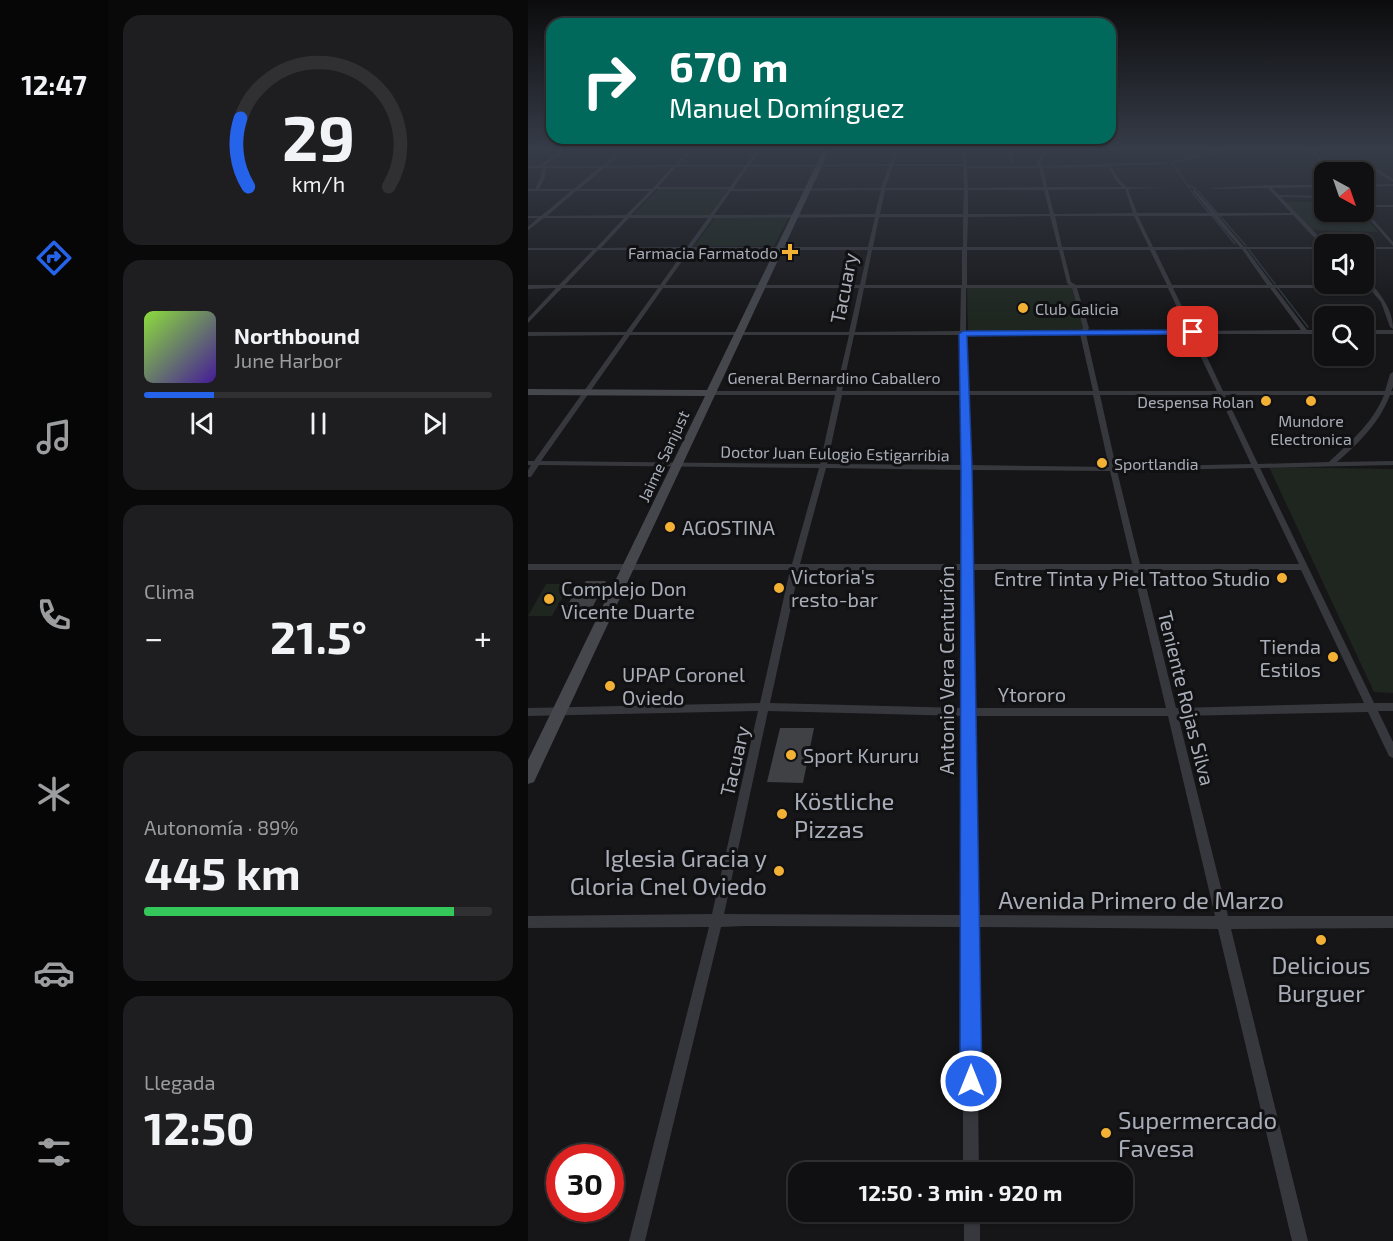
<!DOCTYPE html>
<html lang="es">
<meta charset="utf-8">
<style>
:root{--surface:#101012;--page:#1e1e20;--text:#f1f3f6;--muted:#9c9d9f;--line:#303032;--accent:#2563eb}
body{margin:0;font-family:"Exo 2",sans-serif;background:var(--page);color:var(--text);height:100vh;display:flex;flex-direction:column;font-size:22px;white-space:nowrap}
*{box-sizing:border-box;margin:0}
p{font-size:20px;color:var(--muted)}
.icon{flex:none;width:33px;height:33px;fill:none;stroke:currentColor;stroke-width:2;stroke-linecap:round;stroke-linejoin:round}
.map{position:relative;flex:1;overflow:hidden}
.details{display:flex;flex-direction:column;gap:15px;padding:15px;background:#09090a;width:420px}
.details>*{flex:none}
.top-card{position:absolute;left:18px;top:18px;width:570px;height:126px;border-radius:18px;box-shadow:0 2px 4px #0004,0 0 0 2px var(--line);background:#00695c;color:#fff;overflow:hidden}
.needle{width:39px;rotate:140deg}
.tools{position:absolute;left:786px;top:162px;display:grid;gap:12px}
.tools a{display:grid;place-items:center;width:60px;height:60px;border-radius:12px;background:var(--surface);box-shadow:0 2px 4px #0004,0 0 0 2px var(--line);font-size:30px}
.speed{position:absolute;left:18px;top:1144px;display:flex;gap:12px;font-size:30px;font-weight:700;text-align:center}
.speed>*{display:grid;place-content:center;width:78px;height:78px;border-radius:50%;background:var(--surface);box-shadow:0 2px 4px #0004,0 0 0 2px var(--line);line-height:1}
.speed .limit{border:9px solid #d22;background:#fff;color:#111}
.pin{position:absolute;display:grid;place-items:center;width:51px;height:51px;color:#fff;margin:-26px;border-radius:12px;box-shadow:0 3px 9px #0006}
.me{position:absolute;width:66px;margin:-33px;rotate:0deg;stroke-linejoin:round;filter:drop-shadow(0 0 4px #0008)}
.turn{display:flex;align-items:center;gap:21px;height:126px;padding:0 24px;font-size:27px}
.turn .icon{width:78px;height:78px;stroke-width:2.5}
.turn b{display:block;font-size:42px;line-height:51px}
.big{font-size:45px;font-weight:700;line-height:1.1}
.details .card{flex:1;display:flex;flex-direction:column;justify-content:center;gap:9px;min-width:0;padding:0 21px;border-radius:18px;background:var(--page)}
.details .dial{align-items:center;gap:0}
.dial svg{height:156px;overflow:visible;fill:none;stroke:var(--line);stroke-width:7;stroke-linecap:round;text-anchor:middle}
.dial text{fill:var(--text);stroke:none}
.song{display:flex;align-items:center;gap:18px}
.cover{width:72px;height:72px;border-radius:9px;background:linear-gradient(135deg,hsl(90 70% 55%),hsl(260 70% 35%))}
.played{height:6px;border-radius:3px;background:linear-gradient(90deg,var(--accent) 20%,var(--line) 20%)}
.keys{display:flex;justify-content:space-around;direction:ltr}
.heat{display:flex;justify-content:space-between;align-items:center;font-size:33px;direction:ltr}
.charge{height:9px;border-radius:4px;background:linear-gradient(90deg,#34c759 89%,var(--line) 0)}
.trip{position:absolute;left:260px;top:1162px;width:345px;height:60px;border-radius:18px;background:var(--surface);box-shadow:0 2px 4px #0004,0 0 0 2px var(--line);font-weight:700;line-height:60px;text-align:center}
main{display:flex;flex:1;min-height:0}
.dock{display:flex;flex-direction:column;width:108px;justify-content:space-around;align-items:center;background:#060607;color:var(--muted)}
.dock .icon{width:42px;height:42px}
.dock .active{color:var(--accent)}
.dock b{font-size:27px;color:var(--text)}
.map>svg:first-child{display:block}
</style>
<main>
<nav class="dock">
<b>12:47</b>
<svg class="icon active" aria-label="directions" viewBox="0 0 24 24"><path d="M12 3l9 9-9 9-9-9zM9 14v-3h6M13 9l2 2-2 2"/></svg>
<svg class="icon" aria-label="music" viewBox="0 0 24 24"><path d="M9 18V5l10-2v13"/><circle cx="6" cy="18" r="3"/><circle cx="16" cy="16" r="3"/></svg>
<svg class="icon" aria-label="phone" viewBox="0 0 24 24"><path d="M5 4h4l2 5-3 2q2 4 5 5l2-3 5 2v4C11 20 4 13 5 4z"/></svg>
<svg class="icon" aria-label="climate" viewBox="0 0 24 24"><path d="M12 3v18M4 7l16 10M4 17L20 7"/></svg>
<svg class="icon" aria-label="car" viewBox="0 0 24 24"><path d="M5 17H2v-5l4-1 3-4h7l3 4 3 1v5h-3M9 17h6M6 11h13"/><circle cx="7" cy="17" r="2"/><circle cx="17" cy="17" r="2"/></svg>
<svg class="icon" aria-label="filters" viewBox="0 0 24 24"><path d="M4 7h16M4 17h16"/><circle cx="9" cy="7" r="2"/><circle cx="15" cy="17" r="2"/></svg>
</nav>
<section class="details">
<div class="card dial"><svg viewBox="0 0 100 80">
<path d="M14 69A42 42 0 1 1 86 69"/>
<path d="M14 69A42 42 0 0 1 10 34" stroke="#2563eb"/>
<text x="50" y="56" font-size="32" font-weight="700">29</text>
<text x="50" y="72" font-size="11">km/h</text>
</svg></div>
<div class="card">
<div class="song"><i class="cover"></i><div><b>Northbound</b><p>June Harbor</p></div></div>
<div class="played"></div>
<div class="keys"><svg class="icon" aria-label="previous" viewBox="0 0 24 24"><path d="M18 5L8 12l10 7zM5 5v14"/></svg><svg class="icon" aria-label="pause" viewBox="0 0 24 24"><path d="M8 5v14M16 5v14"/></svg><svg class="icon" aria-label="next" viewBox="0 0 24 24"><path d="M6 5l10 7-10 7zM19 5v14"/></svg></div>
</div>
<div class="card"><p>Clima</p>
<div class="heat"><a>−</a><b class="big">21.5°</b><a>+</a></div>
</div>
<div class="card"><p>Autonomía · 89%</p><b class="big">445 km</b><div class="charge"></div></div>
<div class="card"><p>Llegada</p><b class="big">12:50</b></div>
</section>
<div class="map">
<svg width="865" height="1241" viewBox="0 0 865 1241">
<rect width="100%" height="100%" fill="#161618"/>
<!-- green -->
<path fill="#1e261f" d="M130,189H201L183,215H105Z
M758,202H796V212H833L850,232L784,230Z
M187,218H260L246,246H166Z
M439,288H544L555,328L552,332H440Z
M741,467L865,469V693L846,692Z
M18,584H42L24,616H0Z"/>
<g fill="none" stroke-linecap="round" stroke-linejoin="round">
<!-- stream -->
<path stroke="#2c353c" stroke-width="1.5" d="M657,183L668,189
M662,189L644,163L690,151L687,149
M663,191L682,214
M670,191L690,214
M684,216L707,244
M692,216L718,246
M721,250L747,284
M750,288L780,327"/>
</g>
<!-- building -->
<path fill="#404145" d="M58,581H78L62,612H36L51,584H56Z
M252,728H286L275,783L239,782Z"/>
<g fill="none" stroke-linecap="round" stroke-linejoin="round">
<!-- street -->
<path fill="#37383d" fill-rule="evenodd" d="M34,149H38L16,166H74L94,149H98L78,166L147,165L162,149H166L150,165H218L229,149H233L222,165L362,164L367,149H371L365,164H435L434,149H438L439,166H510L509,161L514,154L513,149H517L518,154L513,161L514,166L639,162L638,164L583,166L592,181L599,187L637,188L600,189L609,213H683L665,191L666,189L688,213H763L740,188L686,189L684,188L740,185H796V187L744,188L751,195L796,196V198L753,197L798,244L796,246H794L765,215L690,216L716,247H796V249H718L745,285H839L836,281V277H838C850,292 865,307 865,329L862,327L853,302L841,288H747L779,330H796V334H668L695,391H857L862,374L865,372V387L863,391H865V395H862C852,422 831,443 809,462L865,461V465L732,468L846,703H865V711H850L865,742V758L861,756L840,712L650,716L700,916H865V928L703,929L780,1241H764L690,929L448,927L451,1173H435V927L216,926L193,927L117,1241H101L181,927L0,928V916L184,914L230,711L0,716V708L232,703L262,570H0V564H264L291,468L11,465L3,477H0V470L3,465H0V461H6L96,335L0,336V332H98L130,288H34L0,323V318L28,288L0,289V285H31L65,250H0V248H68L96,218H16L0,230V227L10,218H0V216H13L43,191H0V189H7L13,177L14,168H0V166H11ZM361,166L353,188L206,189V187L220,167ZM365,166H435L436,188H357ZM144,167L124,189H51L76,168ZM148,167H216L202,187H130ZM580,167L590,183L595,187H519L515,168ZM18,168H71L46,189H11L17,177ZM439,168H511L516,187L440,188ZM128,189H201L182,215H103ZM597,189L605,213L526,214L520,190ZM353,190L347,214L186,215L203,191ZM357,190H436L435,214H352ZM440,190H516L522,214H440ZM48,191H122L98,215L19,216ZM522,216L530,247H439L440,217ZM527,216H606L621,247H534ZM610,216H685L712,247H625ZM347,217L340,247H164L185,218ZM351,217H435V247H345ZM101,218H180L159,247L73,248ZM714,249L739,285H644L627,250ZM70,250H157L132,285H37ZM162,250H340L332,285H137ZM344,250H434V285H337ZM439,250H531L539,283L541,285H439ZM535,250H622L639,285H548L543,282ZM135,288H331L321,332H104ZM336,288H433L432,331L327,332ZM438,288H544L555,328L553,331H438ZM549,288H640L660,331H559L561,328ZM645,288H742L773,330L666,331ZM552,334L565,391H439L438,335ZM558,334H662L689,391H571ZM102,335H321L308,391H181L178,393L181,395H307L292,464L13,461ZM326,335H432L433,391H314ZM314,395H433L434,465L299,464ZM440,395H565L581,467L442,465ZM572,395H691L723,464L588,467ZM697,395H856C845,423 822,442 801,462L730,464ZM298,468L434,470L435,564H272ZM725,468L771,564H612L589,471ZM442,470L582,471L604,564H443ZM271,570H435V708L242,703ZM443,570H605L638,708H445ZM614,570H773L836,703L648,708ZM240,711L435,716V915L196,914ZM445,716H640L687,916L447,915Z
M479,149H483L485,163L482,162Z
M781,149H785L804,172H801Z
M844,166L865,179V182L843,168Z
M865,184V186L836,187V185Z
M836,205H865V207H836Z
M836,209L865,242V246L835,212Z
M836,247H865V249H836Z
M836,330H865V334H836Z
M436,1212H452V1241H436Z"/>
<!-- secondary -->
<path fill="#45474d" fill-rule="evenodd" d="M296,149H302L6,782L0,784V760L177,396L0,395V389L179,390Z"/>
</g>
<!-- sky -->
<linearGradient id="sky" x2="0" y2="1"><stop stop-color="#0c0c0d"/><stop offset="0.46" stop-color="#363c48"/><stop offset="1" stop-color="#363c48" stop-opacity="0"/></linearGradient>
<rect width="865" height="323" fill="url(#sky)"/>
<!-- route -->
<path fill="#2563eb" stroke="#184099" stroke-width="1.5" d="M665,330L669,332L668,334L439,336L444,468L454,1081L450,1089L443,1092L435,1089L432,1081L433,468L431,334L435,331Z"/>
<!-- markers -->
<g fill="#f2b134" stroke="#111113" stroke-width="2">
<path d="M259 243h6v6h6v6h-6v6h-6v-6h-6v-6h6z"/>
<circle cx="495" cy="308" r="6"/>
<circle cx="738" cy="401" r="6"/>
<circle cx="783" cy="401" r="6"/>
<circle cx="574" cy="463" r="6"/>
<circle cx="142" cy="527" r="6"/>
<circle cx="754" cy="578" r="6"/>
<circle cx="251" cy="588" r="6"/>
<circle cx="21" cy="599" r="6"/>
<circle cx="805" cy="657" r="6"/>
<circle cx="82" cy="686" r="6"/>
<circle cx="263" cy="755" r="6"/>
<circle cx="254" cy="814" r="6"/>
<circle cx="251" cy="871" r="6"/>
<circle cx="793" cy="940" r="6"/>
<circle cx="578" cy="1133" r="6"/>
</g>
<g text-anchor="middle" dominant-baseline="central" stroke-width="6" stroke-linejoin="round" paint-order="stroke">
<!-- far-poi labels -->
<g font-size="16" fill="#a8adb8" stroke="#111113" text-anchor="end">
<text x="250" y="252">Farmacia Farmatodo</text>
<text x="507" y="308" text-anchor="start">Club Galicia</text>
<text x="726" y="401">Despensa Rolan</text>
<text x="783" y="420" text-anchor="middle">Mundore<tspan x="783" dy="18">Electronica</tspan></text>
<text x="586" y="463" text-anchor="start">Sportlandia</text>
</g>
<!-- far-street labels -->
<g font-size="16" fill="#a8adb8" stroke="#111113">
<text x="306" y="377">General Bernardino Caballero</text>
<text transform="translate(307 453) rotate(1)">Doctor Juan Eulogio Estigarribia</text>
<text transform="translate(135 456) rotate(-65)">Jaime Sanjust</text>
</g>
<!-- street labels -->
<g font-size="20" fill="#a8adb8" stroke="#111113">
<text transform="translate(315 288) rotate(-79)">Tacuary</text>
<text transform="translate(418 670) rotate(-90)">Antonio Vera Centurión</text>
<text x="504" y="694">Ytororo</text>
<text transform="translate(659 698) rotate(76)">Teniente Rojas Silva</text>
<text transform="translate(206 761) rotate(-77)">Tacuary</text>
</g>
<!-- poi labels -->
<g font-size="20" fill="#a8adb8" stroke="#111113" text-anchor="start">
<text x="154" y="527">AGOSTINA</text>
<text x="263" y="576">Victoria's<tspan x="263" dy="23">resto-bar</tspan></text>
<text x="742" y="578" text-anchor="end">Entre Tinta y Piel Tattoo Studio</text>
<text x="33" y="588">Complejo Don<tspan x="33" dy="23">Vicente Duarte</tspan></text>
<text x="793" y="646" text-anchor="end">Tienda<tspan x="793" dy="23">Estilos</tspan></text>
<text x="94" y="674">UPAP Coronel<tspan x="94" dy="23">Oviedo</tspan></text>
<text x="275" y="755">Sport Kururu</text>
</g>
<!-- near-poi labels -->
<g font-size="24" fill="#a8adb8" stroke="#111113" text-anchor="start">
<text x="266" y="800">Köstliche<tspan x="266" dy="28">Pizzas</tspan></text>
<text x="239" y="857" text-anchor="end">Iglesia Gracia y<tspan x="239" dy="28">Gloria Cnel Oviedo</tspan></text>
<text x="793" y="964" text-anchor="middle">Delicious<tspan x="793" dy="28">Burguer</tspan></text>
<text x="590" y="1119">Supermercado<tspan x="590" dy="28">Favesa</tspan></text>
</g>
<!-- near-street labels -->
<g font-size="24" fill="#a8adb8" stroke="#111113">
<text x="613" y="899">Avenida Primero de Marzo</text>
</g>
</g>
</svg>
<div class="tools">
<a><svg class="needle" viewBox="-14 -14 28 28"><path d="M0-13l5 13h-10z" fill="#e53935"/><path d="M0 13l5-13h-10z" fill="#9c9d9f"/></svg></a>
<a><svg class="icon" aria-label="sound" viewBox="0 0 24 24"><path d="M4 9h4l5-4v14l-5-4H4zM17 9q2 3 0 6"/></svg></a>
<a><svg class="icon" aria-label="search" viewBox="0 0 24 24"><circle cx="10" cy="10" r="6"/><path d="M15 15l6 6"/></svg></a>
</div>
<div class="speed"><div class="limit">30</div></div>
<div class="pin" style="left:665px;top:332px;background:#d93025"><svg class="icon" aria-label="arrive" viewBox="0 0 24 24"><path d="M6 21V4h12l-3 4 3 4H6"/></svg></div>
<svg class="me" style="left:443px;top:1081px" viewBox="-20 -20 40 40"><circle r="17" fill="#2563eb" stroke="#fff" stroke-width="3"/><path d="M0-11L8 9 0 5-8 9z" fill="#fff"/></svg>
<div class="trip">12:50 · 3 min · 920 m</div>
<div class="top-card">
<div class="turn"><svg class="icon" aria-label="right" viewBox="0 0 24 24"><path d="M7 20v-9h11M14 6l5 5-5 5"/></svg><div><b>670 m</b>Manuel Domínguez</div></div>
</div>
</div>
</main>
